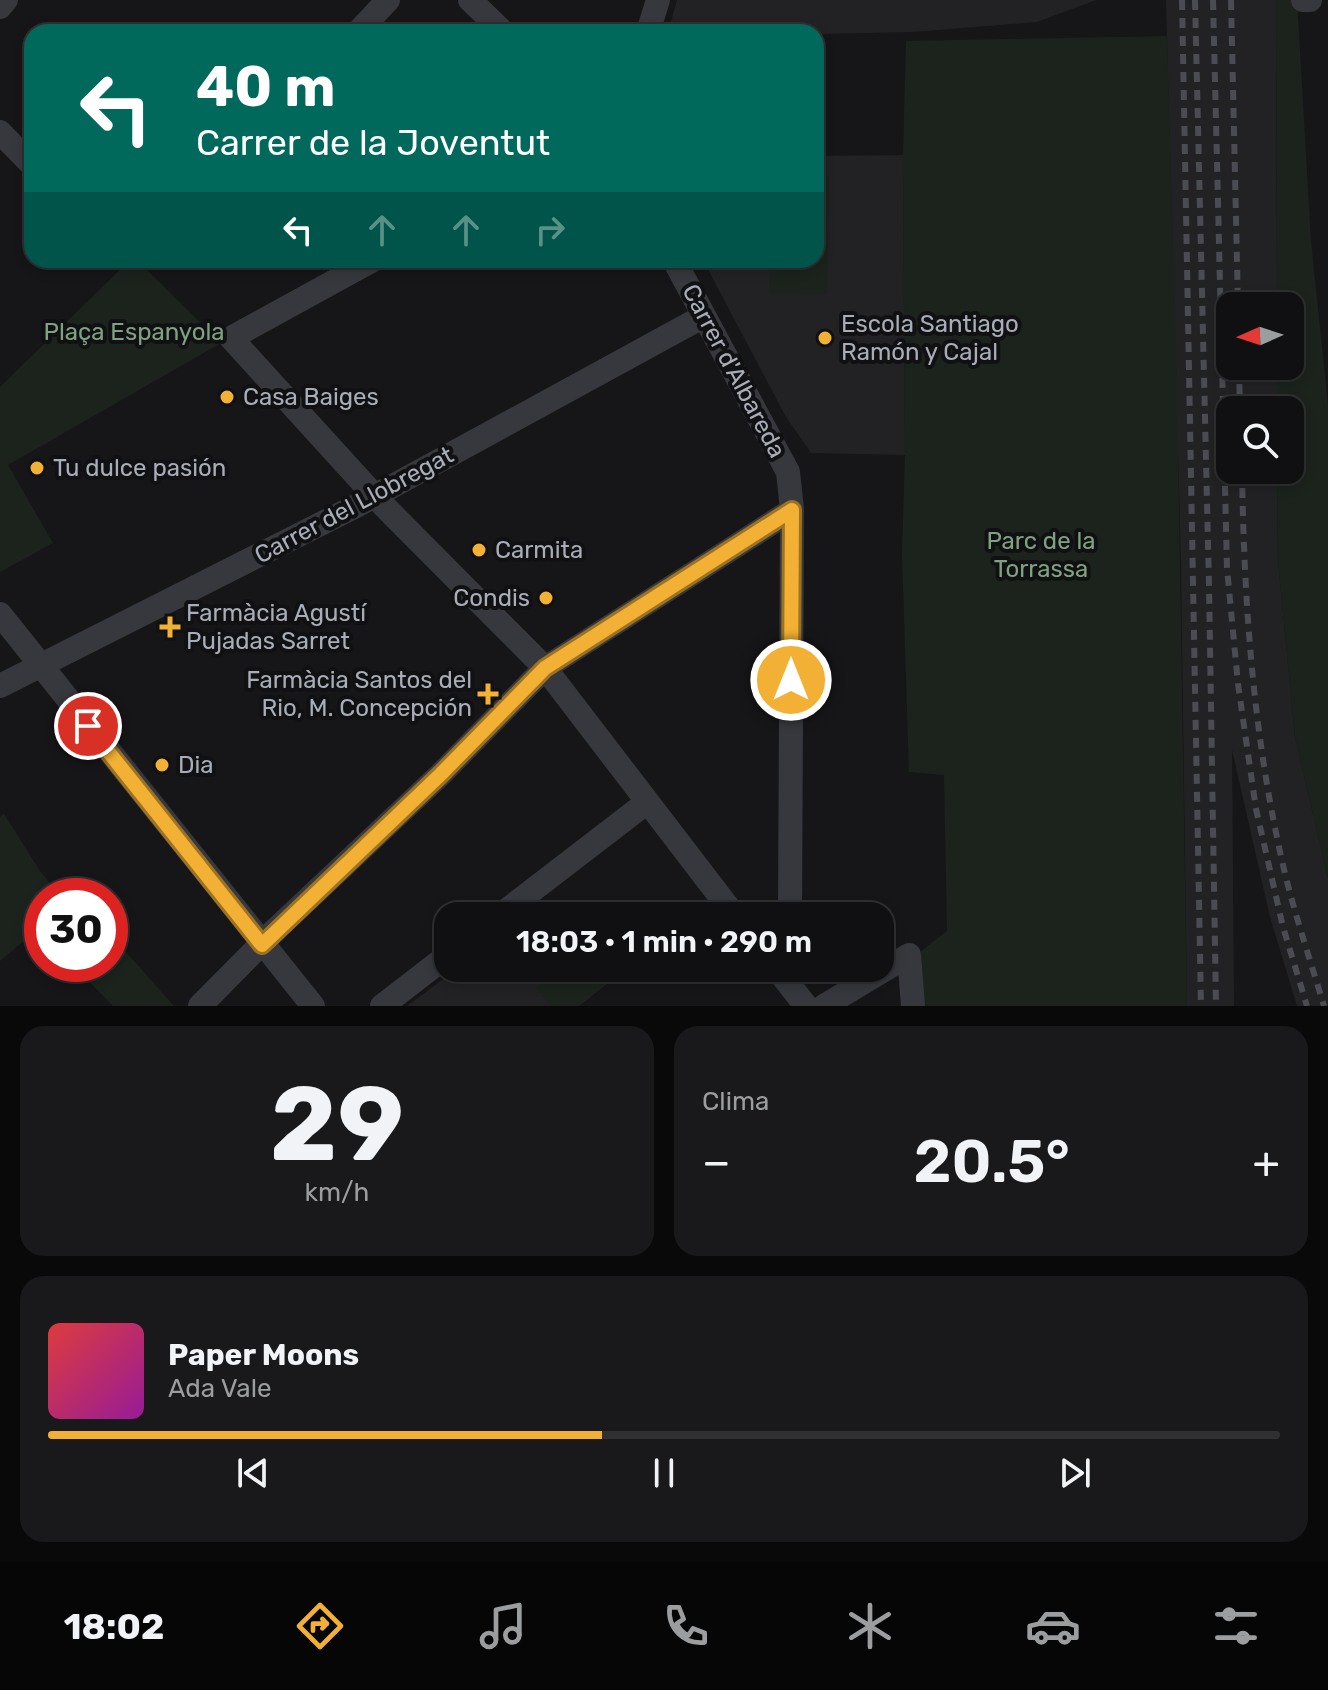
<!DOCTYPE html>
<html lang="es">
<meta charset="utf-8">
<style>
:root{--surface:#101012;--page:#19191b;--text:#f1f3f6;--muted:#9c9d9f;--line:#303032;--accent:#f2b134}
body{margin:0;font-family:Rubik,sans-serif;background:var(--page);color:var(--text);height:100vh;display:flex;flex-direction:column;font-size:30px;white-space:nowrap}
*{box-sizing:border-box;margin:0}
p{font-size:26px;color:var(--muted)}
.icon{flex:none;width:44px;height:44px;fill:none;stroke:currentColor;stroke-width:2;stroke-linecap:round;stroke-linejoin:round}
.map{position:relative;height:1006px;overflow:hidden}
.drawer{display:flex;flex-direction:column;gap:20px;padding:20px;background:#09090a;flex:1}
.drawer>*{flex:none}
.guide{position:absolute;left:24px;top:24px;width:800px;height:244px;border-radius:24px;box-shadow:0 4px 12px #0003,0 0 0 2px var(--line);background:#00695c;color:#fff;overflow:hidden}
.needle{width:52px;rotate:267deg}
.buttons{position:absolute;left:1216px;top:292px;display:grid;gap:16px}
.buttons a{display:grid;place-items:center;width:88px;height:88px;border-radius:16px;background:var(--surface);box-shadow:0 4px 12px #0003,0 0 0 2px var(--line);font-size:40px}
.speed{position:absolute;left:24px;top:878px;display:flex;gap:16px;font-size:40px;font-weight:700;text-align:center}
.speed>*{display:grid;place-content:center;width:104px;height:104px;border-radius:50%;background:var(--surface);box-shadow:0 4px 12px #0003,0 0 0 2px var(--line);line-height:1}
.speed .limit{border:12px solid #d22;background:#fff;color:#111}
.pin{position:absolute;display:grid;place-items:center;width:68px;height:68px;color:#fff;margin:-34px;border:4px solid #fff;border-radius:50%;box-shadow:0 2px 8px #0007}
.me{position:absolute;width:88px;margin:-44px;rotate:0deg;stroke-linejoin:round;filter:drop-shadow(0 0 6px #0008)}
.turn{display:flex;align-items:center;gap:28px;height:168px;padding:0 40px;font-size:36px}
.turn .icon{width:104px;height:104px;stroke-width:2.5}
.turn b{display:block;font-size:56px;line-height:68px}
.lanes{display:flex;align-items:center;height:76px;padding:0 40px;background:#0003;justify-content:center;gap:40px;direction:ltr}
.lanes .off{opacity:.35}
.big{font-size:60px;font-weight:600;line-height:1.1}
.drawer .tile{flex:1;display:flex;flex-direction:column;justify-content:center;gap:12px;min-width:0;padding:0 28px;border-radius:24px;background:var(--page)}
.drawer .dial{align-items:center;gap:0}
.dial b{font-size:104px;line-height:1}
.song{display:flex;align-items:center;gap:24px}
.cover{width:96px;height:96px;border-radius:12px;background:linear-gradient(135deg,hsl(0 70% 55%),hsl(300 70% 35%))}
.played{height:8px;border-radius:4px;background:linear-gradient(90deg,var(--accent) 45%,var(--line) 45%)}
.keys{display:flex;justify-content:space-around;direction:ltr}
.heat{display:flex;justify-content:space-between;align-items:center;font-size:44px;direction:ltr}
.drawer .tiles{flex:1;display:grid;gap:20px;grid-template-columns:1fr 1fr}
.tile:last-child{grid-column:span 2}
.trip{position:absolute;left:434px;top:902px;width:460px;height:80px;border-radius:24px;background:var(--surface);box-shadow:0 4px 12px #0003,0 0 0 2px var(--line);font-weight:600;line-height:80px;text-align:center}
.menu{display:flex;height:128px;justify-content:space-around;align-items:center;background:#060607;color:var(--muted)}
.menu .icon{width:56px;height:56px}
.menu .on{color:var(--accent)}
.menu b{font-size:36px;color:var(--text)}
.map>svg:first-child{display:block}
</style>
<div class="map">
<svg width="1328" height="1006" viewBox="0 0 1328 1006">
<rect width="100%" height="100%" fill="#161618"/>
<!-- built -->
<path fill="#222225" d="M677,0H1096L1037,22L913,32L816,34V32H668Z
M1166,0H1276L1277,306H1230V366H1277V410H1230V470H1277L1278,561L1295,737L1328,878V1006H1297L1270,917L1232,750L1234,1006H1187L1181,564Z
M903,155L905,455L811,453L786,417L703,260H816V156Z
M458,968H596L608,983L579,1006H407Z"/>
<!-- green -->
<path fill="#1c231d" d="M1276,0H1297L1311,241L1328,405V878L1295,737L1278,561L1277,470H1290V410H1277V366H1290V306H1277Z
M1167,36L1177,378L1187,1006H919L916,955L947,931L944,775L909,772L902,554L905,455L903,155L906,41Z
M816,176H829L827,294L769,293V260H816Z
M130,260H137L221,343L8,465L53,543L0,572V387Z
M4,814L40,871L61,896H42V933L38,929L0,961V817Z
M110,934L174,1006H113L72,964H110Z
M563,968H595L606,983L577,1006H550L537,988Z"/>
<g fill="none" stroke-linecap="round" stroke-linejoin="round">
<!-- minor -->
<path stroke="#37383d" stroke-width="24" d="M470,0L503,32
M1303,0H1310
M0,7L6,0
M358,32L388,0
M648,32L658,0
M0,132L32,165
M373,260L231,338L384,506L545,668L735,916
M674,260L788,472L792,510L790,916
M0,614L313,1006
M0,686L358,505L704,316
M499,916L646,803
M776,968L806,1006
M200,1006L274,931L441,774L545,668L792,510
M382,1006L448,955
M824,1006L909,955L913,1006"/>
<!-- rail -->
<path stroke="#4a4c52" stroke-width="6" stroke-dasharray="10 8" stroke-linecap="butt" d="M1182,0L1201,1006
M1195,0L1209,585L1216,1006
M1213,0L1227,568L1238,684L1256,809L1283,927L1307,1006
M1231,0L1238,306
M1239,366L1240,410
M1242,470C1244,603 1253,735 1283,865C1294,913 1310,959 1324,1006"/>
</g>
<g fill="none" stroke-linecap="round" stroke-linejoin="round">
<defs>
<path id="route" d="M88,726L262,945L441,774L545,668L792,510L791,680"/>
</defs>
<!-- route casing -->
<use href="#route" stroke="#9d7322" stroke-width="20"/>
<!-- route -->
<use href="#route" stroke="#f2b134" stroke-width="14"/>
</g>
<!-- markers -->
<g fill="#f2b134" stroke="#111113" stroke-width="3">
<circle cx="825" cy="338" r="8"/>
<circle cx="227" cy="397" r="8"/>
<circle cx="37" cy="468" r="8"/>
<circle cx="479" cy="550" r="8"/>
<circle cx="546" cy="598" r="8"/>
<path d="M166 615h8v8h8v8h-8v8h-8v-8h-8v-8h8z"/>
<path d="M484 682h8v8h8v8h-8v8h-8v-8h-8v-8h8z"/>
<circle cx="162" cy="765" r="8"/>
</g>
<g text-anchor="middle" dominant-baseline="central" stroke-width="8" stroke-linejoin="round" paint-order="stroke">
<!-- poi labels -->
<g font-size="24" fill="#a8adb8" stroke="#111113" text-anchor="start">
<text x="841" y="324">Escola Santiago<tspan x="841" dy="28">Ramón y Cajal</tspan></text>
<text x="243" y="397">Casa Baiges</text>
<text x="53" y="468">Tu dulce pasión</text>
<text x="495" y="550">Carmita</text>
<text x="530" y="598" text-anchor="end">Condis</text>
<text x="186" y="613">Farmàcia Agustí<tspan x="186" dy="28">Pujadas Sarret</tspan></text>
<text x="472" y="680" text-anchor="end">Farmàcia Santos del<tspan x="472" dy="28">Rio, M. Concepción</tspan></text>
<text x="178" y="765">Dia</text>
</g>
<!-- park labels -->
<g font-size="24" fill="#7fa381" stroke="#111113">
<text x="134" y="332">Plaça Espanyola</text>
<text x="1041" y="541">Parc de la<tspan x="1041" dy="28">Torrassa</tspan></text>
</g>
<!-- street labels -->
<g font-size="24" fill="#a8adb8" stroke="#111113">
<text transform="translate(734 371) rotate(62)">Carrer d'Albareda</text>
<text transform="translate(354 505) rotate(-28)">Carrer del Llobregat</text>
</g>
</g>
</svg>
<div class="buttons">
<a><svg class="needle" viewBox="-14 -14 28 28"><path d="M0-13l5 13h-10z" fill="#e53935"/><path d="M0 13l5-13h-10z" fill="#9c9d9f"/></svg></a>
<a><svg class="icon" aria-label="search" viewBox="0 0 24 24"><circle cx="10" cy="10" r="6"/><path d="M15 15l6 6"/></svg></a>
</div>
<div class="speed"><div class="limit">30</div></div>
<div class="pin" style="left:88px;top:726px;background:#d93025"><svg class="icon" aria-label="arrive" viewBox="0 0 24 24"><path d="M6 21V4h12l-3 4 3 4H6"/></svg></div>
<svg class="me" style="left:791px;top:680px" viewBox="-20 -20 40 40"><circle r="17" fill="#f2b134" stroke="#fff" stroke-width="3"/><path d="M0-11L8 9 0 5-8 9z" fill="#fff"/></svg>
<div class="trip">18:03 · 1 min · 290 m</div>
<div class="guide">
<div class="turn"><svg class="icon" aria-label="left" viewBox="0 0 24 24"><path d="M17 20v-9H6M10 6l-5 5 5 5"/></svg><div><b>40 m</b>Carrer de la Joventut</div></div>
<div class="lanes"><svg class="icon" aria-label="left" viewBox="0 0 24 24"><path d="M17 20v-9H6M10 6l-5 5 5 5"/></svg><svg class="icon off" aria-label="ahead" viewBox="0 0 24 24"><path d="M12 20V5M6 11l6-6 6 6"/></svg><svg class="icon off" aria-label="ahead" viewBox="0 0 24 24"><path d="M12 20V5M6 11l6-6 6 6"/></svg><svg class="icon off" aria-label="right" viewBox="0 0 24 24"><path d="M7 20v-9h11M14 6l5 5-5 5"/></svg></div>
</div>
</div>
<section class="drawer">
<div class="tiles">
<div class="tile dial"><b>29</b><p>km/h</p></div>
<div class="tile"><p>Clima</p>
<div class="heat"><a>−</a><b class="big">20.5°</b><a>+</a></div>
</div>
<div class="tile">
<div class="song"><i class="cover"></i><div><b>Paper Moons</b><p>Ada Vale</p></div></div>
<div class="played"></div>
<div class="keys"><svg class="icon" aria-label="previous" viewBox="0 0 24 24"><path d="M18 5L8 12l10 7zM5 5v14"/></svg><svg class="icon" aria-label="pause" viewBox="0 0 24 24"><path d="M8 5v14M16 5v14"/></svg><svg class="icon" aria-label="next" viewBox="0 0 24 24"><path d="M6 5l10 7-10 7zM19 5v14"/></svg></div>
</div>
</div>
</section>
<nav class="menu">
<b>18:02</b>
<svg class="icon on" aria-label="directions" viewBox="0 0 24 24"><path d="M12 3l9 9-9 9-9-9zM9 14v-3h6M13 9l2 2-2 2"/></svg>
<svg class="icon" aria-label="music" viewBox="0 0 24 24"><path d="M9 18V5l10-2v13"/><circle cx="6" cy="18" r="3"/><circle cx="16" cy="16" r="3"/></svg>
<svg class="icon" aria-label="phone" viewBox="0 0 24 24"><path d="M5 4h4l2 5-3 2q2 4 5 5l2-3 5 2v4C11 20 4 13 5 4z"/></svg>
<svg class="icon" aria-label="climate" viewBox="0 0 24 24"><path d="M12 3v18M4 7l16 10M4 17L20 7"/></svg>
<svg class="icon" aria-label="car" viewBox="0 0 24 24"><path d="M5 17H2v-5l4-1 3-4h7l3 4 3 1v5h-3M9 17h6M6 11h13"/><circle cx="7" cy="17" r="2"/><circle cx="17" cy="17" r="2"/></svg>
<svg class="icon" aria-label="filters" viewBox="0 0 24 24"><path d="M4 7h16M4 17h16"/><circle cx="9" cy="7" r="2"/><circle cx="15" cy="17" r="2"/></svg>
</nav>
